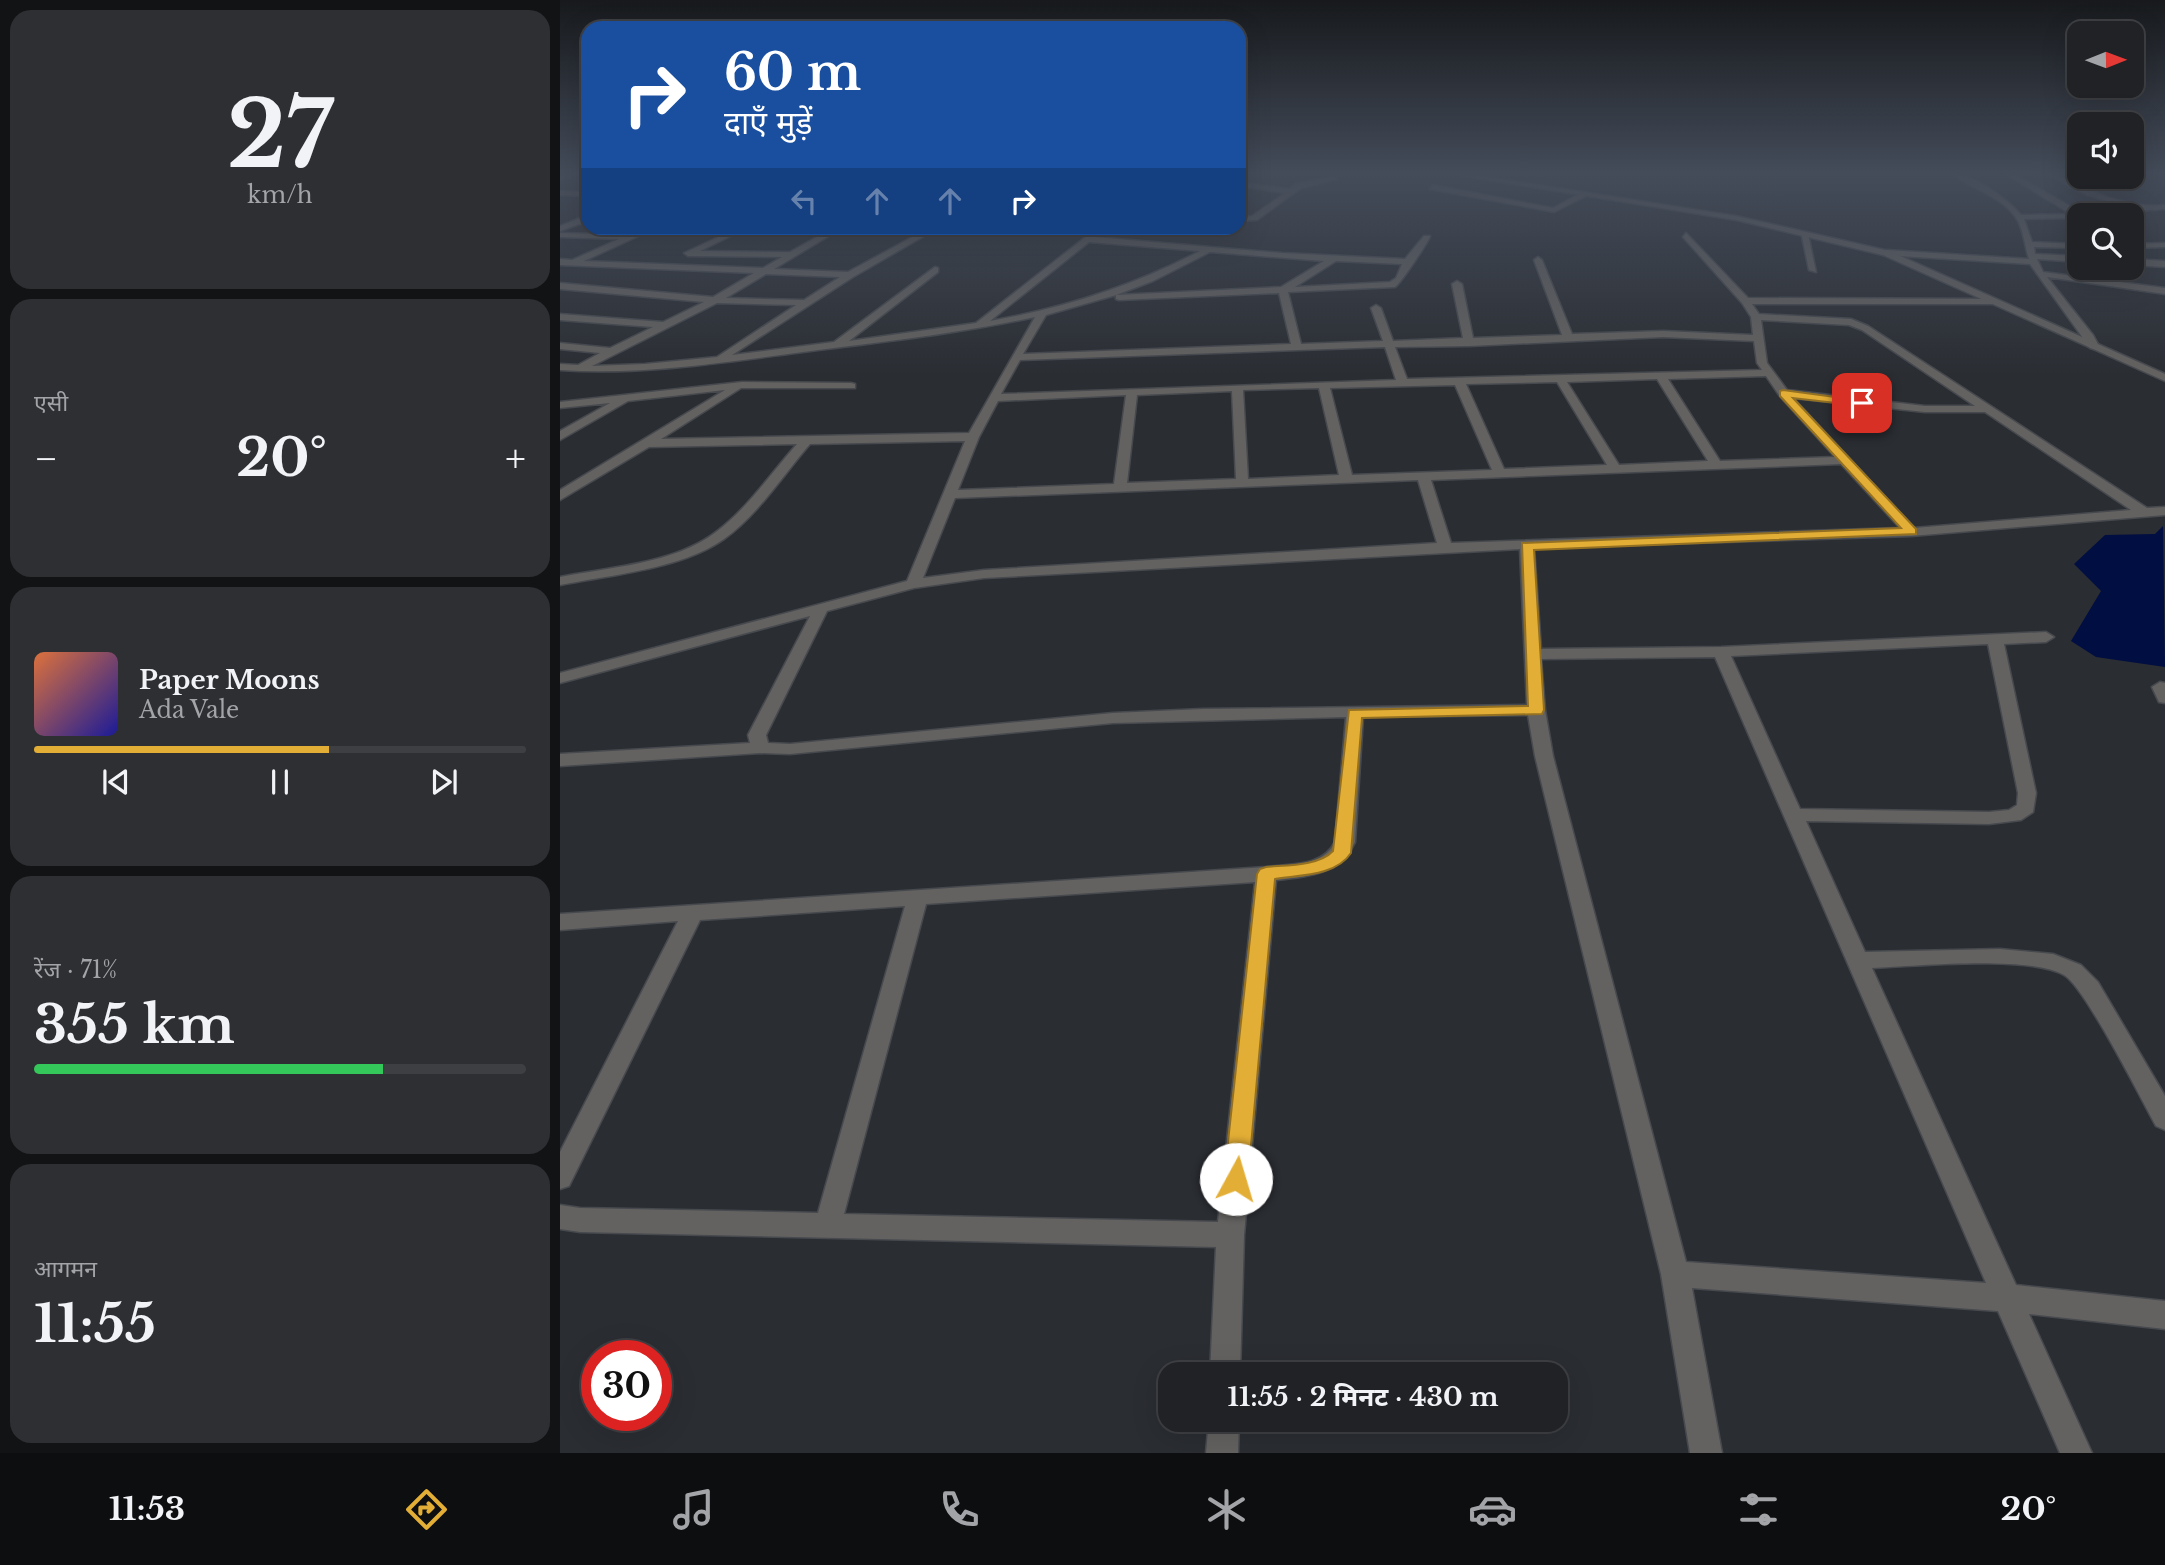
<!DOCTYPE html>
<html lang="hi">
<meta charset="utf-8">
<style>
:root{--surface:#202226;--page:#2d2f32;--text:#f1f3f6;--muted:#a2a4a7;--line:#3d3f43;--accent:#e3ae35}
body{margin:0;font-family:"Libre Baskerville","Noto Sans Devanagari",serif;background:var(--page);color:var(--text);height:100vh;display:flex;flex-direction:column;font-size:26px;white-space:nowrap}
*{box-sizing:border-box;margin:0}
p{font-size:23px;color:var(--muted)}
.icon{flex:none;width:38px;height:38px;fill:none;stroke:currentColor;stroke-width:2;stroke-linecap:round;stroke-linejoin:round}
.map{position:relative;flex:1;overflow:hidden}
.panel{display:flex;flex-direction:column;gap:10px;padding:10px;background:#121315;width:560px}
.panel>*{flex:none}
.banner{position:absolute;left:21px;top:21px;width:665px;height:214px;border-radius:21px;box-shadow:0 7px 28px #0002,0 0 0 2px var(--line);background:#1a4fa0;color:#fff;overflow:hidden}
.needle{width:46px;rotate:89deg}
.tools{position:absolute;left:1507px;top:21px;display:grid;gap:14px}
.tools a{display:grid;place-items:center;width:77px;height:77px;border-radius:14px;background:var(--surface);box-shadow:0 7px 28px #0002,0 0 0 2px var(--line);font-size:35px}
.speed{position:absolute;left:21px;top:1340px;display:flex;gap:14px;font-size:35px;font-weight:700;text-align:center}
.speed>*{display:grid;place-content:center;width:91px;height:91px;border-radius:50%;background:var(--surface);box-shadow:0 7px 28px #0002,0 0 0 2px var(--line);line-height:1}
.speed .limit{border:10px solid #d22;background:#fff;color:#111}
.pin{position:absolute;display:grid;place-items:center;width:60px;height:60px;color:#fff;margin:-30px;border-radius:14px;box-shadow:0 4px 10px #0006}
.me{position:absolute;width:77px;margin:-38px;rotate:6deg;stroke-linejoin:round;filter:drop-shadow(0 0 5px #0008)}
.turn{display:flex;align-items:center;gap:24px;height:147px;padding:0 28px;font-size:32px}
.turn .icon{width:91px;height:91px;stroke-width:2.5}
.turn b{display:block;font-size:49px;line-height:60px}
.lanes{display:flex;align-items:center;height:66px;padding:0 28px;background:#0003;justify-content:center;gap:35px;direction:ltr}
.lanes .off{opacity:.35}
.big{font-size:52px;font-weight:700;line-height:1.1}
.panel .card{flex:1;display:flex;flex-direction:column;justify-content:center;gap:10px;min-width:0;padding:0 24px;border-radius:21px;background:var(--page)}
.panel .dial{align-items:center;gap:0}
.dial b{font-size:91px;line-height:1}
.song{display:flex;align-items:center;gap:21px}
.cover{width:84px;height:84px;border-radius:10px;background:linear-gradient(135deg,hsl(20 70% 55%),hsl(240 70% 35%))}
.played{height:7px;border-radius:4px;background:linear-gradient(90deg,var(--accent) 60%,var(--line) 60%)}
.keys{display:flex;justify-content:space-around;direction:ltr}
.heat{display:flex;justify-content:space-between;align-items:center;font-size:38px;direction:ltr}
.charge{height:10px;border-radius:5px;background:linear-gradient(90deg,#34c759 71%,var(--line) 0)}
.trip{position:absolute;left:598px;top:1362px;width:410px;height:70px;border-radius:21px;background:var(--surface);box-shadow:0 7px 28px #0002,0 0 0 2px var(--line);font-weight:700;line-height:70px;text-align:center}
.dock{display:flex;height:112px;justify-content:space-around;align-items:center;background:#0d0e0f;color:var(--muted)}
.dock .icon{width:49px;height:49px}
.dock .on{color:var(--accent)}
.dock b{font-size:32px;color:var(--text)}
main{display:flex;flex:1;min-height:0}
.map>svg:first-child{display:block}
</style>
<main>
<section class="panel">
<div class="card dial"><b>27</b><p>km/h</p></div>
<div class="card"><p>एसी</p>
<div class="heat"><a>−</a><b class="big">20°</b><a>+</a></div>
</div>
<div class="card">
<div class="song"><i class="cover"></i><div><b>Paper Moons</b><p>Ada Vale</p></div></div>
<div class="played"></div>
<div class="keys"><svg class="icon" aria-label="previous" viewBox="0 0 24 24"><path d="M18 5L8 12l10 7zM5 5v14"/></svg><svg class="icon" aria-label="pause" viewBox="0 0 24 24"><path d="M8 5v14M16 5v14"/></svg><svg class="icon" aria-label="next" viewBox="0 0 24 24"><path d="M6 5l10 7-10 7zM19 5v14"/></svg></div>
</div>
<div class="card"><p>रेंज · 71%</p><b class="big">355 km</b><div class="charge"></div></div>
<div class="card"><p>आगमन</p><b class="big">11:55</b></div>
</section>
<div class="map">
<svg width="1605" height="1453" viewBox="0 0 1605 1453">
<rect width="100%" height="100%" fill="#2a2d32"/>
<!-- water -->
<path fill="#000e42" d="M1603,526L1605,667L1536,657L1511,641L1541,591L1514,564L1545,535L1595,534Z"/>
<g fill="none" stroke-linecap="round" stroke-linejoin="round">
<defs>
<path id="minor" d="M8,173H17L0,180V176Z
M1391,173C1411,173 1448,199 1461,215L1511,214L1444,173H1452L1522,213L1519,218L1464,219L1472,242L1519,244V248L1474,247L1475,254L1519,256V262L1477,259L1483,272L1605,288V294L1487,277L1533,335L1539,346L1534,349L1530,348L1470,264L1323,255L1326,250L1469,259C1465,247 1464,233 1458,221C1444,196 1411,189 1391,173Z
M1485,173C1501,173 1516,184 1530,190C1554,201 1579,207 1605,205V209L1523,215L1571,208L1527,195Z
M775,176L777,179L741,188L697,220L679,221V217L692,216L725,193L679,186V182L730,189L736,184Z
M873,185L993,208L1023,192L1030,194L994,212L870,189Z
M0,191L28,192V196L0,195Z
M25,216H28V221L0,231V226Z
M86,228H96L24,261L203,268L222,257L128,256L124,253L178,228H187L140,251L230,252L273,228H282L214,269L288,272L369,228H378L293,277L172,355L274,342L375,267L378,268V272L289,341L416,323L537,228H545L534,237L722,253L845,259L864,236H870C869,241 841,283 835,287L728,292L741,344L823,341L811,308L816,305L821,308L833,341L903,338L892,284L897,281L902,284L913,338L1002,335L974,260L978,257L982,260L1012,334L1103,331L1193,335L1191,317L1182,303L1123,237L1126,233L1188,298L1435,299L1437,301L1432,304H1192L1199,314L1291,319L1308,326L1587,508L1605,507V515L1351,536L974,548L981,649L1161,647L1486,632L1494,637L1486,642L1444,644L1476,793L1473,812L1461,820L1429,824L1246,821L1305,952L1440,949L1493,954L1521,965L1538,982L1605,1096V1130L1596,1126C1581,1099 1525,987 1504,975C1469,955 1356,966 1312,968L1456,1285L1605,1301V1329L1469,1314L1532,1453H1500L1438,1311L1132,1288L1162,1453H1130L1101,1274L975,756L968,715L803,717L795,842C780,874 748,877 716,880L684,1235L680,1374H650L656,1247L20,1232L0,1229V1205L20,1208L258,1213L345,906L140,920L9,1186L0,1189V1152L118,921L0,930V914L706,867C730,864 763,867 775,842L786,717L553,723L230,754L200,753L0,766V754L190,743L188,735L250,616L0,683V673L347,581L405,441L250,444C223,475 198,515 164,539C122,569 50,575 0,585V577C50,567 114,564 156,532C188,508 211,473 237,444L89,447L0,500V490L165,390L68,401L0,440V431L50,403L0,408V402L182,382L291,383L295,384V388H181L101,439L409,433L475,317C393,335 310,343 228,354C151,364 77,375 0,370V364L18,365L40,353L0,349V343L50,348L93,327L0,320V314L103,322L144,302L0,289V283L153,297L194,273L0,265V259L12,260L59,239L0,237V233L68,235ZM529,242L640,251C573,286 504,308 430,321ZM650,252L764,261L721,287L556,295L593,281ZM776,261L842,264L836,278L830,282L735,287ZM206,274L280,277L244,300L166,298ZM719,293L731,344L463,354L486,315L556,295V299L559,300ZM157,303L236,305L157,357L85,364L32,366ZM1201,320L1289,325L1302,330L1415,406H1365L1227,390L1207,363ZM1103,337L1194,341L1197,363L1202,370L847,379L835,347L909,346ZM825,347L836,380L441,394L460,360ZM1206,376L1219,395L1275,457L1160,461L1108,379ZM1097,379L1148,461L1059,465L1007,382ZM997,382L1047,465L944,469L906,384ZM895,385L932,470L792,475L770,388ZM759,388L779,475L688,479L683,390ZM672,391L676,479L567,483L577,395ZM566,395L554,484L398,490L419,437L438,401ZM1233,398L1365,412H1425L1571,510L1354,528ZM1281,464L1340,528L891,543L871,480ZM858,480L877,543L424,570L363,578L395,498ZM960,549L967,705L643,709L553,713L230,744L208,743L206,735L267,611L354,588L424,578ZM1428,644L1458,793L1457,805L1449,810L1429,812L1240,809L1171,656ZM1155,657L1426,1283L1126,1262L993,756L985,710L981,659ZM695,882L658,1222L284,1214L366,904Z
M1241,232L1248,234L1256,272L1249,270Z
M1605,243V247L1572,248V244Z
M1572,259L1605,261V267L1572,265Z
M1600,682L1605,683V703L1599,702L1592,687Z
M649,1419H679L678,1453H646Z"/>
<path id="tertiary" d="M885,173H901L1176,216L1329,251L1605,374V381L1323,255L1176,220Z"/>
</defs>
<!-- minor casing -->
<use href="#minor" stroke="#46494e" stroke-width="3"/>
<!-- tertiary casing -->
<use href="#tertiary" stroke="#46494e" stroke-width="3"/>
<!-- minor -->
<use href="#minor" fill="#646260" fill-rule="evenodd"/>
<!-- tertiary -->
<use href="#tertiary" fill="#646260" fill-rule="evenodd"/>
</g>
<!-- sky -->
<linearGradient id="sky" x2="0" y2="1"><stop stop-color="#17191c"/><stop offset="0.46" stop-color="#444c5a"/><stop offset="1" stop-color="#444c5a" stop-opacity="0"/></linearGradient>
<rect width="1605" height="376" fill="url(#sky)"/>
<!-- route -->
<path fill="#e3ae35" stroke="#947122" stroke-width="2" d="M1223,390L1305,401V405L1302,406L1233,398L1356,529V534L974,550L984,710L982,714L802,718L791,853C776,876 740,875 715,879L688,1179L684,1186L676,1189L668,1186L664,1179L697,874L700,869L706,867C726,865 759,866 773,851L789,710L968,706L962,543L1341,528L1220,396V391Z"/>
</svg>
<div class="tools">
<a><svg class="needle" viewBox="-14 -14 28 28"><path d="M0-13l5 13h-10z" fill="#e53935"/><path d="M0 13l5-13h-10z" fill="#a2a4a7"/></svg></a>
<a><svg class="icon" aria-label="sound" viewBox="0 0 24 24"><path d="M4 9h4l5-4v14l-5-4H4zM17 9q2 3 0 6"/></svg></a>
<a><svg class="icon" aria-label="search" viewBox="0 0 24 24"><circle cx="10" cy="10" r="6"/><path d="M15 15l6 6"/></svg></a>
</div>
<div class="speed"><div class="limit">30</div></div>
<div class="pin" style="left:1302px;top:403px;background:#d93025"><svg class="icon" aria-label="arrive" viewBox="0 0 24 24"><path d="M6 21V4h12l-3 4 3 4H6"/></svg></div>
<svg class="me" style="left:676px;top:1179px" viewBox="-20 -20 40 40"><circle r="19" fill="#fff"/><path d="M0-13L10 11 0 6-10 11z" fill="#e3ae35"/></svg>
<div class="trip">11:55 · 2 मिनट · 430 m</div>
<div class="banner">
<div class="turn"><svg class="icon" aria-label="right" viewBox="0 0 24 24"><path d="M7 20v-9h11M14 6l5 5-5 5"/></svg><div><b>60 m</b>दाएँ मुड़ें</div></div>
<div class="lanes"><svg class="icon off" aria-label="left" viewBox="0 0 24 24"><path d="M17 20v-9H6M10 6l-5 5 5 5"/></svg><svg class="icon off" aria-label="ahead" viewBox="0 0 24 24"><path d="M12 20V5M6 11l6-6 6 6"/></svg><svg class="icon off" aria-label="ahead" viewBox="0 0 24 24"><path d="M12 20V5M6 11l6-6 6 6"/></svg><svg class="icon" aria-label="right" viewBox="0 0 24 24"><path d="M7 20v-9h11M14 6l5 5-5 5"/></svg></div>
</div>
</div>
</main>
<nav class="dock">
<b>11:53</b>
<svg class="icon on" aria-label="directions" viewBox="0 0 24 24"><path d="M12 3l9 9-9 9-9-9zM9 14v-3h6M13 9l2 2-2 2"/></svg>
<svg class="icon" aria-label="music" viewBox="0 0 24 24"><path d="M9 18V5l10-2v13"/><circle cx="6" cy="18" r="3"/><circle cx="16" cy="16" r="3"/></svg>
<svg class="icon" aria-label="phone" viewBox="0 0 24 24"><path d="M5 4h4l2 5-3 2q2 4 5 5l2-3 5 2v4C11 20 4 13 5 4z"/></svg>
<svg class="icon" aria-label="climate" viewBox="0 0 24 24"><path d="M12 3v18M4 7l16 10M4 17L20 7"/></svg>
<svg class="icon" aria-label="car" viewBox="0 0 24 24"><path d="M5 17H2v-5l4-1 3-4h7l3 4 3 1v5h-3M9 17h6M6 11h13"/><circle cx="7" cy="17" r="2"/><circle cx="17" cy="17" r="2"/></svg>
<svg class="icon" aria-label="filters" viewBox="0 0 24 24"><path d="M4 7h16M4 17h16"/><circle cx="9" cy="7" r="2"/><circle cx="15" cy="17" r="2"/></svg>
<b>20°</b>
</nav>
